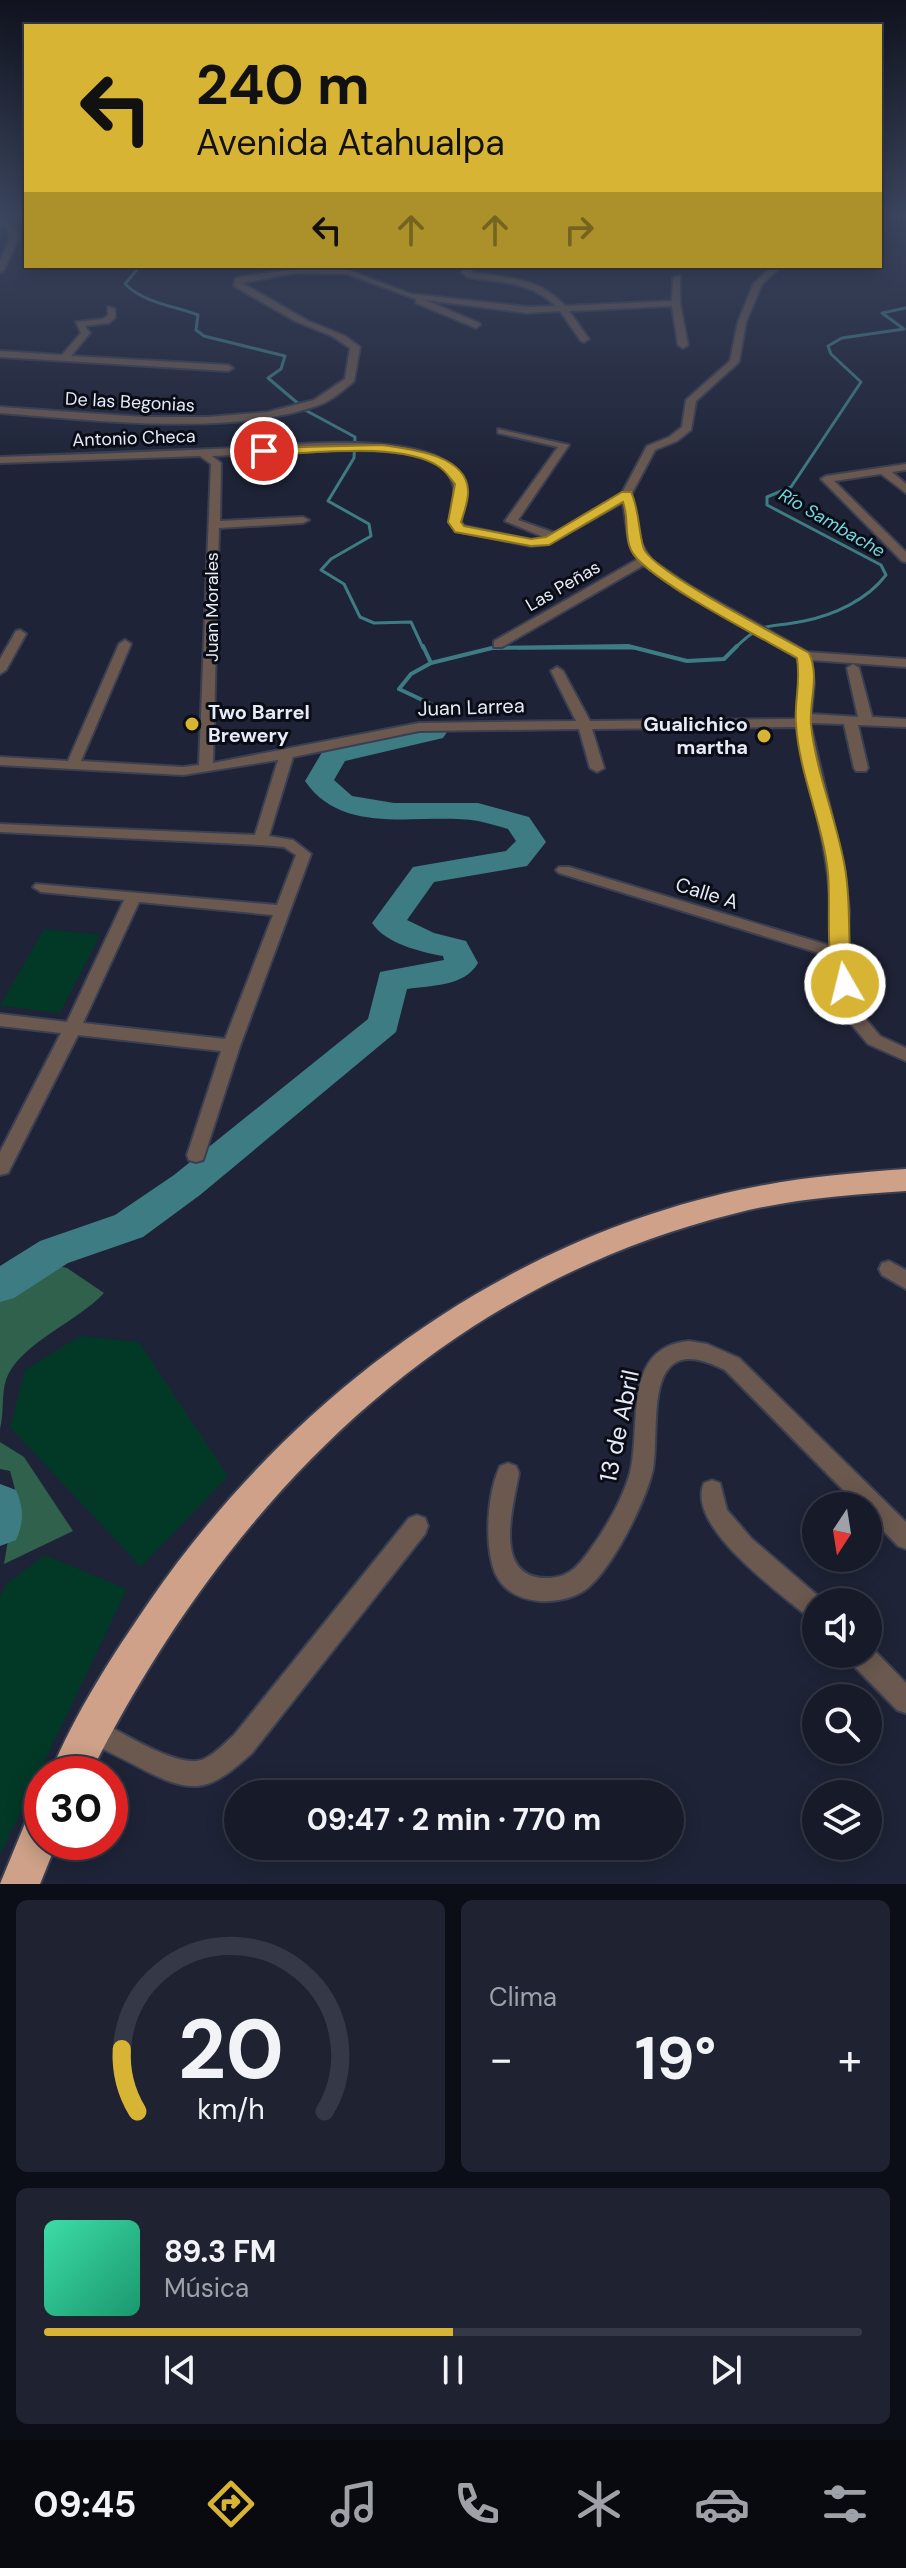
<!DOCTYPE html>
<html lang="es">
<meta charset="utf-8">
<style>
:root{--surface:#161a29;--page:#1f2331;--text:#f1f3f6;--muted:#9ea1a8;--line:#353846;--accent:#d8b434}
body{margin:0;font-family:"DM Sans",sans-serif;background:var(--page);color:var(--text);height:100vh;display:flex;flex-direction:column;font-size:30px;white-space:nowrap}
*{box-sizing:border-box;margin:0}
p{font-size:26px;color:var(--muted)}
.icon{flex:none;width:44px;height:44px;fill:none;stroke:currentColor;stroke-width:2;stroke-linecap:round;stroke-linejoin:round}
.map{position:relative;height:1884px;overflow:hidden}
.drawer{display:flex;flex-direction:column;gap:16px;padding:16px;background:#0c0e17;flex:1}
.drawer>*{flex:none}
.top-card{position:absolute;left:24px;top:24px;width:858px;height:244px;border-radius:0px;box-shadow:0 4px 20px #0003,0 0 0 2px var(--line);background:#d8b434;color:#111;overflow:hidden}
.needle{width:52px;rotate:192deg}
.fabs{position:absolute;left:802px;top:1492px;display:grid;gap:16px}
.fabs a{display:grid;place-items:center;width:80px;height:80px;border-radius:50%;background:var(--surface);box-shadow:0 4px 20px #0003,0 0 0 2px var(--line);font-size:40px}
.speed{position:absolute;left:24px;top:1756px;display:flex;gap:16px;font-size:40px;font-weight:700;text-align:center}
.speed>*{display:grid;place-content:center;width:104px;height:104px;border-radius:50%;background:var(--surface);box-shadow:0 4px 20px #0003,0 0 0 2px var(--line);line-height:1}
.speed .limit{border:12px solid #d22;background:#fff;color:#111}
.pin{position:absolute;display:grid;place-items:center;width:68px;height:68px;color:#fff;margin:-34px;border:4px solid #fff;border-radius:50%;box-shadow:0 2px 8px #0007}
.me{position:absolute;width:88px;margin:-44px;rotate:352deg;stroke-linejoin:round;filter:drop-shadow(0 0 6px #0008)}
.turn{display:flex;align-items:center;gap:28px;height:168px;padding:0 40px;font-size:36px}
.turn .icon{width:104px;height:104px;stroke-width:2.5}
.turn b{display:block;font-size:56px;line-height:68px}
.lanes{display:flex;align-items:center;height:76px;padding:0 40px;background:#0003;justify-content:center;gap:40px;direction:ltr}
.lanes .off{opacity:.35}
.big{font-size:60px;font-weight:700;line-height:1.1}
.drawer .card{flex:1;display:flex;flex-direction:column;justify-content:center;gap:12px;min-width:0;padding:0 28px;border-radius:12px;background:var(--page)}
.drawer .dial{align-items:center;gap:0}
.dial svg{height:208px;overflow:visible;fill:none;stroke:var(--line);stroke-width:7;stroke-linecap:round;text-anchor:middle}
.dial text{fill:var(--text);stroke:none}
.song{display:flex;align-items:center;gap:24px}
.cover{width:96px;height:96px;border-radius:12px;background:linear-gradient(135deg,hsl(160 70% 55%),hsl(160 70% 35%))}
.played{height:8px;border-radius:4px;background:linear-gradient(90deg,var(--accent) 50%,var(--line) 50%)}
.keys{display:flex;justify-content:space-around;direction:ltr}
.heat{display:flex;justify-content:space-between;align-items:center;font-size:44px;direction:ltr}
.drawer .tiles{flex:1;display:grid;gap:16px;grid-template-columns:1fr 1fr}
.card:last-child{grid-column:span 2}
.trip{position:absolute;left:224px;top:1780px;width:460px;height:80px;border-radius:40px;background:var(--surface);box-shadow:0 4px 20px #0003,0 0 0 2px var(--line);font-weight:700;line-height:80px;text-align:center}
.dock{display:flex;height:128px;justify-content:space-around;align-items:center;background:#090a10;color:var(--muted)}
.dock .icon{width:56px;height:56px}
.dock .selected{color:var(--accent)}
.dock b{font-size:36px;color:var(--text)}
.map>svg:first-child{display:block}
</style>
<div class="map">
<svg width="906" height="1884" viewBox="0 0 906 1884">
<rect width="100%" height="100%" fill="#1e2337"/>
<!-- green -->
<path fill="#013926" d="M44,929L100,935L60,1013L0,1006Z
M80,1336L139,1342L228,1476L141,1567L10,1427L25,1370Z
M45,1555L127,1589L0,1855V1597L6,1584Z"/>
<!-- forest -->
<path fill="#2f614c" d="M39,1261L67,1268L104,1293C78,1321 26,1341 9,1373C0,1389 5,1411 0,1429V1292Z
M0,1442L24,1457L73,1531L4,1564L16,1493L10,1471L0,1469Z"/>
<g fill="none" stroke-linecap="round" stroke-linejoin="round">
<!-- stream-far1 -->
<path stroke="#3e7c83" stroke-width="3" d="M140,266L125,284C146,304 172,305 198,315L196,330L204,336L285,356L281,369L268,378L307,411L355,437L354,458L328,501L369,524L371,536L331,559L321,570L344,584L360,617L374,623L411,622L423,648
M518,648H634
M735,648C764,619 769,629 804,621C834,615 867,600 886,575L881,565L767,505V497L791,487L861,382L831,354L828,346L842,338L904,329L882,313L906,308"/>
<!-- stream -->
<path stroke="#3e7c83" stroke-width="4" d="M423,646L431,663
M433,705L399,689L411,674L431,663L492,648L628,646L687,661L724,659L737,646"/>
<!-- river -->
<path fill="#3e7c83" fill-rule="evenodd" d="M433,724L443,726L447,732L443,738L345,761L334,780L352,796L394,803H478L529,817L546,842L527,866L434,882L407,920L434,933L466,941L478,963C464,987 432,985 407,989L396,1032L200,1195L143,1237L68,1263L14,1298L0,1302V1266L40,1241L115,1215L174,1175L368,1019L380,972L444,960L443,956C420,952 385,943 372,923L413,867L506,851L516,841L508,829C498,826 488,823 478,821C420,812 344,838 305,781L324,749Z
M0,1484L16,1490C24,1509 24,1522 16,1540L0,1546Z"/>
<defs>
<path id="minor" d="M0,219L14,226L19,237L4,270L0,272V261L11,237L8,229L0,224Z
M462,266H470L472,273C507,277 540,278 565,306L672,301L673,278L680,276V303L688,345L683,348L678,345L672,306L569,311L589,339L584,342L581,341L560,311L527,313L425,300L479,323L480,325L476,328L416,303V299L347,274L296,273L242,283L308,321L345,336L360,347L354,381C345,389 331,401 319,405C230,437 93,420 0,413V407L143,417H208L268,412L314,400L345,379L350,348L332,336L295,321L234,286L235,279L239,277L296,269L348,270L411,294L527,307L556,306C530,281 501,283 467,277L462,273Z
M773,266H782L762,284L746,322L739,362L696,401L691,430L677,441L655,450L631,495L641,543L651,560L690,586L807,652L906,659V667L811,660L814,683L811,714L858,717L847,668L853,664L859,668L872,717L906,719V727L858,725L868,768L866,771H856L854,768L844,724L810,723L844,868L849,910L847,954L859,1011L880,1036L906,1048V1061L868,1044L845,1017L832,957L559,873L556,870L559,867H569L831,946C835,871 813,800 797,727L592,729L604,768L597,772L590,768L579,729L419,731L293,757L269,836L293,840L311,854L240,1046L203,1160L196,1162L189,1160L187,1155L221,1051L78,1035L8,1173L0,1175V1152L61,1033L0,1026V1014L67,1022L124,900L41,892L33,887L36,884L277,905L296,855L284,847L261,845L0,832V824L255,835L278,760L183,775L0,765V757L68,761L119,644L125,640L131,644L81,761L183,767L199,765L211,464L200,456L0,463V457C71,455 142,452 213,449C272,447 398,430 447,462C470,477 465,499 461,522L464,526L531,540L546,538L505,521L558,447L498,433V429L569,445L518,520L555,533L622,493L647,446L669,437L682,427L686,400L730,361L738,322L754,283ZM338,450C367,450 444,447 453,484C457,496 452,510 449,522L456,531L531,546L549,544L623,502L629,543L638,559L494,641V647H502L644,565L682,592L798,658L802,683L797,719L590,721L563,671L557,667L551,671L576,721L419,723L213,763L219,528L303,523L309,520L303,517L220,521L221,463L212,456ZM139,902L273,915L225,1039L83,1023Z
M108,307L115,309V318L109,323L85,326L90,333L71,356L228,365L233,368L228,371L0,357V351L62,355L81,333L76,322L103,319L108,315Z
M906,464V470L892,472L906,484V493L881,474L834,481L906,552V562L902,561L821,479L826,476Z
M20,630L26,634L6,670L0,674V659L16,631Z
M889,1261L906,1270V1289L882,1275L879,1269L882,1263Z
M689,1341L707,1344L739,1358L906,1522V1549L898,1546L868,1515V1506H859L725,1370C708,1362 684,1351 669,1368C651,1387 658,1443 653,1469C646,1501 612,1570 585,1590C572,1599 554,1602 539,1601C520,1599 503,1591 495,1573C484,1544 487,1494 500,1466L508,1463L516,1466L519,1473C513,1508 492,1578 547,1578C566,1578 576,1569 587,1554C604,1531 622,1501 630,1473C642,1426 621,1347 689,1341Z
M712,1480L720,1483L727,1510L752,1539L824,1601L816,1602V1621L808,1617C779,1592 685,1526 704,1483Z
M417,1515L425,1518L428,1526L425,1534L252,1753C211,1790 196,1796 146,1771C126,1760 105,1750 84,1740L80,1731L84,1722L93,1718C118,1729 179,1771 204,1759C215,1754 225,1743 234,1735L409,1518Z
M869,1645L906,1683V1713L897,1710L851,1663L848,1654H868Z"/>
<path id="highway" d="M906,1169V1191C848,1195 789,1199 733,1214C433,1289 225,1507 90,1774H50C75,1713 112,1656 149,1602C288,1400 496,1243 739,1190C794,1178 850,1173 906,1169Z
M42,1810V1842H57L40,1884H0L28,1816Z"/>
</defs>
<!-- minor casing -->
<use href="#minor" stroke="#3a3f52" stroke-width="4"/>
<!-- highway casing -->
<use href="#highway" stroke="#3a3f52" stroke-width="4"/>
<!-- minor -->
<use href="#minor" fill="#6b594f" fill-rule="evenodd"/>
<!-- highway -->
<use href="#highway" fill="#cea188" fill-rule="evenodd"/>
</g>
<!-- sky -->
<linearGradient id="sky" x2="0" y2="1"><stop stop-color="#10131e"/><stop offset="0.45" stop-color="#3b455e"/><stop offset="1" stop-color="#3b455e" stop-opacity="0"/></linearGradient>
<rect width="906" height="479" fill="url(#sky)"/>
<!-- route -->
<path fill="#d8b434" stroke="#8c7522" stroke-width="2" d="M382,445C408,449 466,454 468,490C469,500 464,512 461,522L464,526L531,539L546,537L622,492H631C640,510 639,542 645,551C663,577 776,634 809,653C820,677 809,700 811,725C816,773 837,820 845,868C852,907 846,945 854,984L851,988H838C824,962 831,905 828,873C823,823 799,774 796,724C794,701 801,684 797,658C766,640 643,578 631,550C624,536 629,517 623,502L549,545L531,546L455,532L448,522L455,484C450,478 445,470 438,466C398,441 311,454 264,455L258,451L264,448Z"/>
<!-- markers -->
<g fill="#d8b434" stroke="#0b0d16" stroke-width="3">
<circle cx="192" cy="724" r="8"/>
<circle cx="764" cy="736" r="8"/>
</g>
<g text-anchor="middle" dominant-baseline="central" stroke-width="6" stroke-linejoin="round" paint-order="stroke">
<!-- far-street labels -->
<g font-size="18" fill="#e6ebf8" stroke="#0b0d16">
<text transform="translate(130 402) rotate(3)">De las Begonias</text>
<text transform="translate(134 438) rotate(-2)">Antonio Checa</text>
<text transform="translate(563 586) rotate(-30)">Las Peñas</text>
<text transform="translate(212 607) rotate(-90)">Juan Morales</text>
</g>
<!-- far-water labels -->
<g font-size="18" font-style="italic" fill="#74d7e2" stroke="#0b0d16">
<text transform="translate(832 523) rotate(30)">Río Sambache</text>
</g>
<!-- street labels -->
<g font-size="20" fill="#e6ebf8" stroke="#0b0d16">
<text transform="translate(471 707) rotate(-2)">Juan Larrea</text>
<text transform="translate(707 893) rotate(17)">Calle A</text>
</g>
<!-- poi labels -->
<g font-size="20" font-weight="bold" fill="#e6ebf8" stroke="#0b0d16" text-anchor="start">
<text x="208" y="712">Two Barrel<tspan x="208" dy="23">Brewery</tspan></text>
<text x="748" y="724" text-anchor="end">Gualichico<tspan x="748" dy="23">martha</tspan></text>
</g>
<!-- near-street labels -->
<g font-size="24" fill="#e6ebf8" stroke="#0b0d16">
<text transform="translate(619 1426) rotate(-78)">13 de Abril</text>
</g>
</g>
</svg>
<div class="fabs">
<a><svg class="needle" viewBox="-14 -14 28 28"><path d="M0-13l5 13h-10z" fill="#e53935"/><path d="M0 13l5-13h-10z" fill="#9ea1a8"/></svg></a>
<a><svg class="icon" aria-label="sound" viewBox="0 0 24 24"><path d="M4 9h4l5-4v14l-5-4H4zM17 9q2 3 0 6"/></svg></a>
<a><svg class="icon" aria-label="search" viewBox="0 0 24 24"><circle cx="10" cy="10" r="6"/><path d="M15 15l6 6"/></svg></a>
<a><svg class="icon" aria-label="layers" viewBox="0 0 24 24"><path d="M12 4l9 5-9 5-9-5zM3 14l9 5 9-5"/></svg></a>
</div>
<div class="speed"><div class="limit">30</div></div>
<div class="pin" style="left:264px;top:451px;background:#d93025"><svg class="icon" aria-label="arrive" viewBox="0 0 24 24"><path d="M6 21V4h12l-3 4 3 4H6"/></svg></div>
<svg class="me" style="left:845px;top:984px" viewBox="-20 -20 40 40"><circle r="17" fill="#d8b434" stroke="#fff" stroke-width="3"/><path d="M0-11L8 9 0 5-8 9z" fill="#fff"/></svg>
<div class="trip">09:47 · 2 min · 770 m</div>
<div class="top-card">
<div class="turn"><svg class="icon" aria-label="left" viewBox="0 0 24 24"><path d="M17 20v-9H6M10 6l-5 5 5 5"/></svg><div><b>240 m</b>Avenida Atahualpa</div></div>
<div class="lanes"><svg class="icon" aria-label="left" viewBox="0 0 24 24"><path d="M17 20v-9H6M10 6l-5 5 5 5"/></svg><svg class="icon off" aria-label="ahead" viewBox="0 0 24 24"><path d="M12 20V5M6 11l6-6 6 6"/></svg><svg class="icon off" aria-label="ahead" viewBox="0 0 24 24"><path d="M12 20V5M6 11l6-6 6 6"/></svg><svg class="icon off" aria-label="right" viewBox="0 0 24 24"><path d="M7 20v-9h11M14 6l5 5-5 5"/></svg></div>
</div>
</div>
<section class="drawer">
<div class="tiles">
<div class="card dial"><svg viewBox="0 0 100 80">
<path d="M14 69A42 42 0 1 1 86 69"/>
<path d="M14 69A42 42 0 0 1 8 45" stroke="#d8b434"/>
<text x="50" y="56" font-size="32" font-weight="700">20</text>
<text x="50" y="72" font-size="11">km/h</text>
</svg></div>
<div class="card"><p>Clima</p>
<div class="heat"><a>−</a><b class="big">19°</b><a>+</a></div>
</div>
<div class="card">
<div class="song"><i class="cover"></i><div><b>89.3 FM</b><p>Música</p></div></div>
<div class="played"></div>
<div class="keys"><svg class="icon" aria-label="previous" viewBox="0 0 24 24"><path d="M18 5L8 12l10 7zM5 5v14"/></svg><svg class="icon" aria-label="pause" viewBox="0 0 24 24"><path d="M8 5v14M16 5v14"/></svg><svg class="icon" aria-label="next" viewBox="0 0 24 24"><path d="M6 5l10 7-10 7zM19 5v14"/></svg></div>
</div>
</div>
</section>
<nav class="dock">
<b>09:45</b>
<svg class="icon selected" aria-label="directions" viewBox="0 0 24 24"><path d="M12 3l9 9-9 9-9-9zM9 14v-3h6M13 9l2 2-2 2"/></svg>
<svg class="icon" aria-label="music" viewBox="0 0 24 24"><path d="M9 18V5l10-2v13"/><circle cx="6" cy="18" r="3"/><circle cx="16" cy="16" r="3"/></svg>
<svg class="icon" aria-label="phone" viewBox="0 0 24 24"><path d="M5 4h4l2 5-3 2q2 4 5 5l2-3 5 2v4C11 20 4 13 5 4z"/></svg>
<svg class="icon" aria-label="climate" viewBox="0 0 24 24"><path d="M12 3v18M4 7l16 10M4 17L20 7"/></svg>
<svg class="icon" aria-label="car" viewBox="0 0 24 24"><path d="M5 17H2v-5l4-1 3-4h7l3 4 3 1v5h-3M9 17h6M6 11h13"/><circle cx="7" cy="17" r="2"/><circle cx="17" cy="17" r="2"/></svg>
<svg class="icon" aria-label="filters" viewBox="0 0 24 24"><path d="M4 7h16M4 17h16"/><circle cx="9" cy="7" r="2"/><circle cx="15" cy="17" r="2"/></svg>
</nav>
